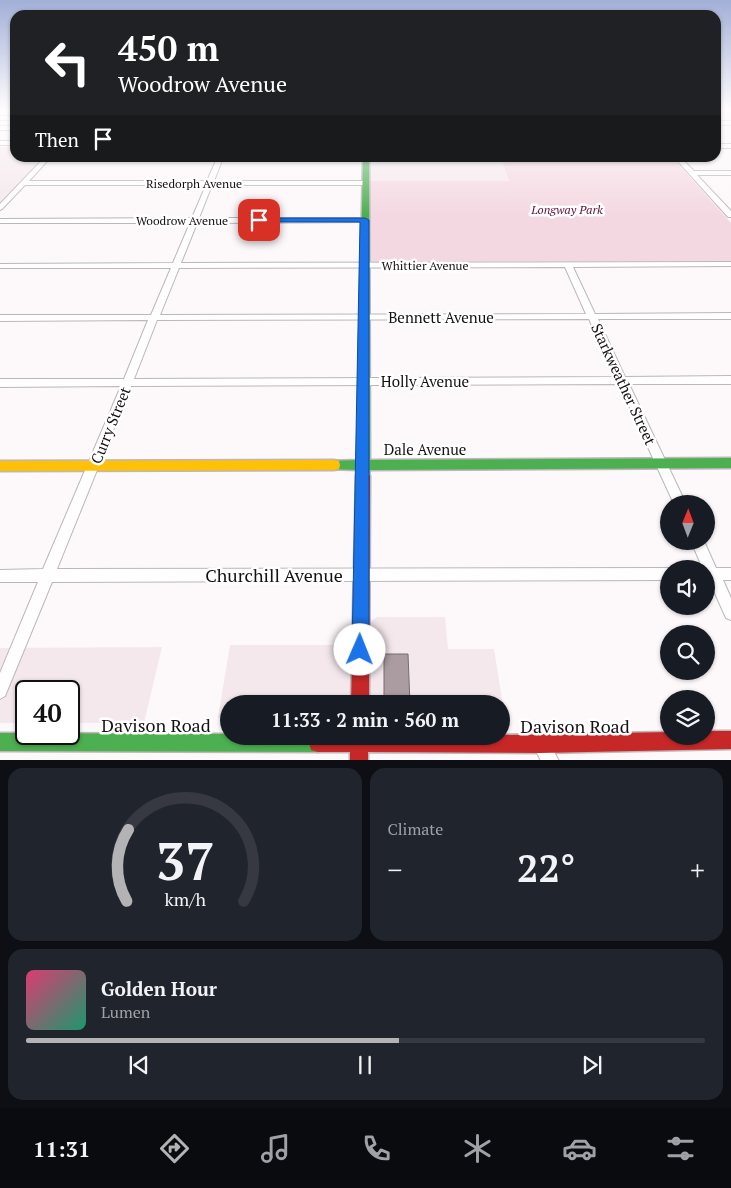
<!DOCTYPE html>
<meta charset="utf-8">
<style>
:root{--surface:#171b24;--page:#20242c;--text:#f1f3f6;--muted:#9ea1a6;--line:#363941;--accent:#b3b2b4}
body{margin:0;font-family:"PT Serif",serif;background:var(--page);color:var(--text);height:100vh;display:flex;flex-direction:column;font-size:19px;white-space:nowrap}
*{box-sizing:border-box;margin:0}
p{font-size:16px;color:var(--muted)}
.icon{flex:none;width:28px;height:28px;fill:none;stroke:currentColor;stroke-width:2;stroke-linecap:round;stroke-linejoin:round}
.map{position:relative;height:760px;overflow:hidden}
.panel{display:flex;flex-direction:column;gap:8px;padding:8px;background:#0d0f14;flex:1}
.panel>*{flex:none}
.hud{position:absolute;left:10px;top:10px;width:711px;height:152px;border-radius:15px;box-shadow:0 1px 4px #0004;background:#202124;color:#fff;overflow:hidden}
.needle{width:32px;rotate:1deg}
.tools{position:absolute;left:660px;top:495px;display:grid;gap:10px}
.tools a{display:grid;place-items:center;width:55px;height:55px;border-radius:50%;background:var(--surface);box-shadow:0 1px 4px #0004;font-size:25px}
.speed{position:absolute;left:15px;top:680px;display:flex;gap:10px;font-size:25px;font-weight:700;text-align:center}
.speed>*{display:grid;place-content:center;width:65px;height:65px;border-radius:50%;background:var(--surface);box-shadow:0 1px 4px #0004;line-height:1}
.speed .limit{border:2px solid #111;border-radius:8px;background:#fff;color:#111}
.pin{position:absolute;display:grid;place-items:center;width:42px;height:42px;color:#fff;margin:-21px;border-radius:10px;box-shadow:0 2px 8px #0006}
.me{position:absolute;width:55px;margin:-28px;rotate:1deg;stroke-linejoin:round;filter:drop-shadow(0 0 4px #0008)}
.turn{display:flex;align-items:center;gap:18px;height:105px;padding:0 25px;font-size:22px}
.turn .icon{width:65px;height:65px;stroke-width:2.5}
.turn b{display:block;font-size:35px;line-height:42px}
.then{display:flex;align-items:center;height:48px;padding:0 25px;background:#0003;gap:10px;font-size:19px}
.big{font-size:38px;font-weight:800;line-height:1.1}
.panel .widget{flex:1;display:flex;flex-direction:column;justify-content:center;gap:8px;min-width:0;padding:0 18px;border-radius:15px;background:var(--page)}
.panel .dial{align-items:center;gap:0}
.dial svg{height:130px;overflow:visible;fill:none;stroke:var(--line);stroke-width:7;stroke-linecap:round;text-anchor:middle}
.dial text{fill:var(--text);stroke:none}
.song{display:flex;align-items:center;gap:15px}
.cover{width:60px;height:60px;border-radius:8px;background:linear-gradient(135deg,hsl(340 70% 55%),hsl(160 70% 35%))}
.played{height:5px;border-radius:2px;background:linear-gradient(90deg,var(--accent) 55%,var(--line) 55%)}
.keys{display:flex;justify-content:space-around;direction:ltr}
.heat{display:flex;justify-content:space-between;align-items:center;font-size:28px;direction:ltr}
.panel .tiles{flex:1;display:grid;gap:8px;grid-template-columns:1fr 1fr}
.widget:last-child{grid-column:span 2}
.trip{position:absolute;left:220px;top:695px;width:290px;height:50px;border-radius:25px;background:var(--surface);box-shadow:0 1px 4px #0004;font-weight:800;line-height:50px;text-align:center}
.tabs{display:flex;height:80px;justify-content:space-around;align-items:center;background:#090b0e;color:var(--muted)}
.tabs .icon{width:35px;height:35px}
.tabs .active{color:var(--accent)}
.tabs b{font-size:22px;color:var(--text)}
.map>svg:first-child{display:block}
</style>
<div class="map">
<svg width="731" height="761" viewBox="0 0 731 761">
<rect width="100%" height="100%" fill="#fdf8fa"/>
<!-- built -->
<path fill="#f4e8ec" d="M0,147H15V158H45L0,206Z
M370,158H501L509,181H370Z
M377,617H445L448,649H494L505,718H501V704H229V718H218L230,645H340Z
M162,647L144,723H69V691H26V723H0V648Z"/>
<!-- green -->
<path fill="#f4d8e1" d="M501,158H673L731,223V261L371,262L370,181H509Z"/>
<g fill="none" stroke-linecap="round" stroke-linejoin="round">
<defs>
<path id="street" d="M0,116H15V120H0Z
M716,121H731V125H716Z
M0,126H15V130H0Z
M0,141H15V145H0Z
M716,144H731V148H716Z
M44,158H50L29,181H207L217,158H223L214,181H365L368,183L365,185H212L199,218H365L369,220L365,222L197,223L181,263L731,262V266L573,267L595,314L731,313V319H598L625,377L731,376V384H629L686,504H674L619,384L131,386L57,569L669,568L672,569H669V580L52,582L5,696L0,699V673L38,582H0V570L43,569L121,386L0,387V379H124L148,320L0,321V315H151L171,268H0V264L173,263L190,223H0V219L192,218L206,185H25L2,209L0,210V204ZM565,267L586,314L160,315L179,268ZM589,319L615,377L134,379L157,320Z
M675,158H681L694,171H731V175H697L731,211V217H728Z
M691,541H704L716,568H731V580H723L731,598V620L726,618L709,580H706V569H703Z
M541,737L547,739L559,761H541L533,745L535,739Z"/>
<path id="fast" d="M363,158H369L370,460L731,458V468L370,470L368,480L363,481L358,480L357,470L329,469L328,465L329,461L357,460Z
M0,733L229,734V736H324L327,743L325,750L318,752L0,751Z"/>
<path id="slow" d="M334,460L339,461L340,465L339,469L334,470L0,471V461Z"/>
<path id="jam" d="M363,471L368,472L370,476L369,704H351L356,476L358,472Z
M706,731H731V749L540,753L368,752V761H350V752H318L311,750L309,743L312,736H501V735L669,732V736H706Z"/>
</defs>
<!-- street casing -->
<use href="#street" stroke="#bcb7b9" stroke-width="2"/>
<!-- fast casing -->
<use href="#fast" stroke="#bcb7b9" stroke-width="3"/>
<!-- slow casing -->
<use href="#slow" stroke="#bcb7b9" stroke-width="3"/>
<!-- jam casing -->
<use href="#jam" stroke="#bcb7b9" stroke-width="3"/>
<!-- street -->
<use href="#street" fill="#fffefe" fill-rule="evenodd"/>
<!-- fast -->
<use href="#fast" fill="#4caf50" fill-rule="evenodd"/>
<!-- slow -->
<use href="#slow" fill="#ffc107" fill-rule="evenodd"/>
<!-- jam -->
<use href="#jam" fill="#c62828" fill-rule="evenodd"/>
</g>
<!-- wall -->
<path fill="#92868a" d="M384,654L410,704H384Z"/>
<!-- building -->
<path fill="#aa9ca1" stroke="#776d71" d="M384,654H408L410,704H384Z"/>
<!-- sky -->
<linearGradient id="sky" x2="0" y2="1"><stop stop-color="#a2afd6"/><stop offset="0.51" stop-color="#fefcfd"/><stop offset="1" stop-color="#fefcfd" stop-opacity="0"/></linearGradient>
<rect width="731" height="215" fill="url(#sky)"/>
<!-- route -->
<path fill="#1a73e8" stroke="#114b97" d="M256,218H365L369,220V650L366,656L360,659L355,656L352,650L360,222H256Z"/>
<g text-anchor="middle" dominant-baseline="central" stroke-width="5" stroke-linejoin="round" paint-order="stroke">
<!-- far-street labels -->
<g font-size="12" fill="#171113" stroke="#fff">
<text x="194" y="183">Risedorph Avenue</text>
<text x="182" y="220">Woodrow Avenue</text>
<text x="425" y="265">Whittier Avenue</text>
</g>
<!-- far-park labels -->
<g font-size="12" font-style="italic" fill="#601037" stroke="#fff">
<text x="567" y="209">Longway Park</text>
</g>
<!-- street labels -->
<g font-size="15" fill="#171113" stroke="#fff">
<text x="441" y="317">Bennett Avenue</text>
<text x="425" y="381">Holly Avenue</text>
<text transform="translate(624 384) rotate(65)">Starkweather Street</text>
<text transform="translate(110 425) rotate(-68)">Curry Street</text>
<text x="425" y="449">Dale Avenue</text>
</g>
<!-- near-street labels -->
<g font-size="18" fill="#171113" stroke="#fff">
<text x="274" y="575">Churchill Avenue</text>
<text x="156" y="725">Davison Road</text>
<text x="575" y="726">Davison Road</text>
</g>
</g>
</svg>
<div class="tools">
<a><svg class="needle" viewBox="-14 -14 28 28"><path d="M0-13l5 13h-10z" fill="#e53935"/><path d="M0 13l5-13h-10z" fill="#9ea1a6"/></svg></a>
<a><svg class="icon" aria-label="sound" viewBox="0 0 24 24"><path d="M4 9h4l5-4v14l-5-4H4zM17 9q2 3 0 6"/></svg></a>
<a><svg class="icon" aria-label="search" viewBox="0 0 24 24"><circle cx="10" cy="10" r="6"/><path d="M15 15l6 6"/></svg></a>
<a><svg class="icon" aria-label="layers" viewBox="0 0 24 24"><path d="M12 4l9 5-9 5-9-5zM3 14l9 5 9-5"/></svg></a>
</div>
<div class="speed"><div class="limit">40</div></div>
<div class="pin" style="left:259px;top:220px;background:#d93025"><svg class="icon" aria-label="arrive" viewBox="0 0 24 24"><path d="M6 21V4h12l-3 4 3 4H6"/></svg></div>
<svg class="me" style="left:360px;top:650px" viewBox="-20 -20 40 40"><circle r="19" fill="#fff"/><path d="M0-13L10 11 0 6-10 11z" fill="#1a73e8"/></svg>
<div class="trip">11:33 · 2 min · 560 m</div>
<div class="hud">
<div class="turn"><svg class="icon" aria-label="left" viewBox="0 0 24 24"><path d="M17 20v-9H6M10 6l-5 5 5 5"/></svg><div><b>450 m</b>Woodrow Avenue</div></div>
<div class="then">Then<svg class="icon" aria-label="arrive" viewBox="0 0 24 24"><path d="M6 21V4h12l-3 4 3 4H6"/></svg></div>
</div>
</div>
<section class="panel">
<div class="tiles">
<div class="widget dial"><svg viewBox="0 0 100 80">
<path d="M14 69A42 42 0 1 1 86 69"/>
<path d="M14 69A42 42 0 0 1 15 25" stroke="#b3b2b4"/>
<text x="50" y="56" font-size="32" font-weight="700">37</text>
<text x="50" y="72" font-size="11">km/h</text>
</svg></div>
<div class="widget"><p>Climate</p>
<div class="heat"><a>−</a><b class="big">22°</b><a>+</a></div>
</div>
<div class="widget">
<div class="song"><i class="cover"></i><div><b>Golden Hour</b><p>Lumen</p></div></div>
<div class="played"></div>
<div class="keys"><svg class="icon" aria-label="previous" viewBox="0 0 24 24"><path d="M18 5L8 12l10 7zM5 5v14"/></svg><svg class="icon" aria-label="pause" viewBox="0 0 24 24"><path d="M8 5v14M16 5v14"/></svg><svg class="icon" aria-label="next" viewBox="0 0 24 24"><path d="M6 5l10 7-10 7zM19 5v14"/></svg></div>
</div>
</div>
</section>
<nav class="tabs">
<b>11:31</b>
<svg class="icon active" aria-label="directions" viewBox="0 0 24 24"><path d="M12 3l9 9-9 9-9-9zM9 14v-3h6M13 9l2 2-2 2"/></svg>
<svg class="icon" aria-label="music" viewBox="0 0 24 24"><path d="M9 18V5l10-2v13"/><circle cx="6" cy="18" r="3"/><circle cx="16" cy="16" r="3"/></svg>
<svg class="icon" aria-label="phone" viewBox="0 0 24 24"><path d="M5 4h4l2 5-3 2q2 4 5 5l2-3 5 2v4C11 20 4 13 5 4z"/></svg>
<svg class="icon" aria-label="climate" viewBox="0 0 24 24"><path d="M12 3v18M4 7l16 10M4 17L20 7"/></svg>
<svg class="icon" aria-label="car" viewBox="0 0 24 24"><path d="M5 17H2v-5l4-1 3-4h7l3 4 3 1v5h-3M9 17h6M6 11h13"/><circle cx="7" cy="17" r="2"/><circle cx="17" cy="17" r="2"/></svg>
<svg class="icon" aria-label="filters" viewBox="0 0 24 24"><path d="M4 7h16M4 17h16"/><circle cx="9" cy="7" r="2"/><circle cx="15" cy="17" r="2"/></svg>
</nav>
